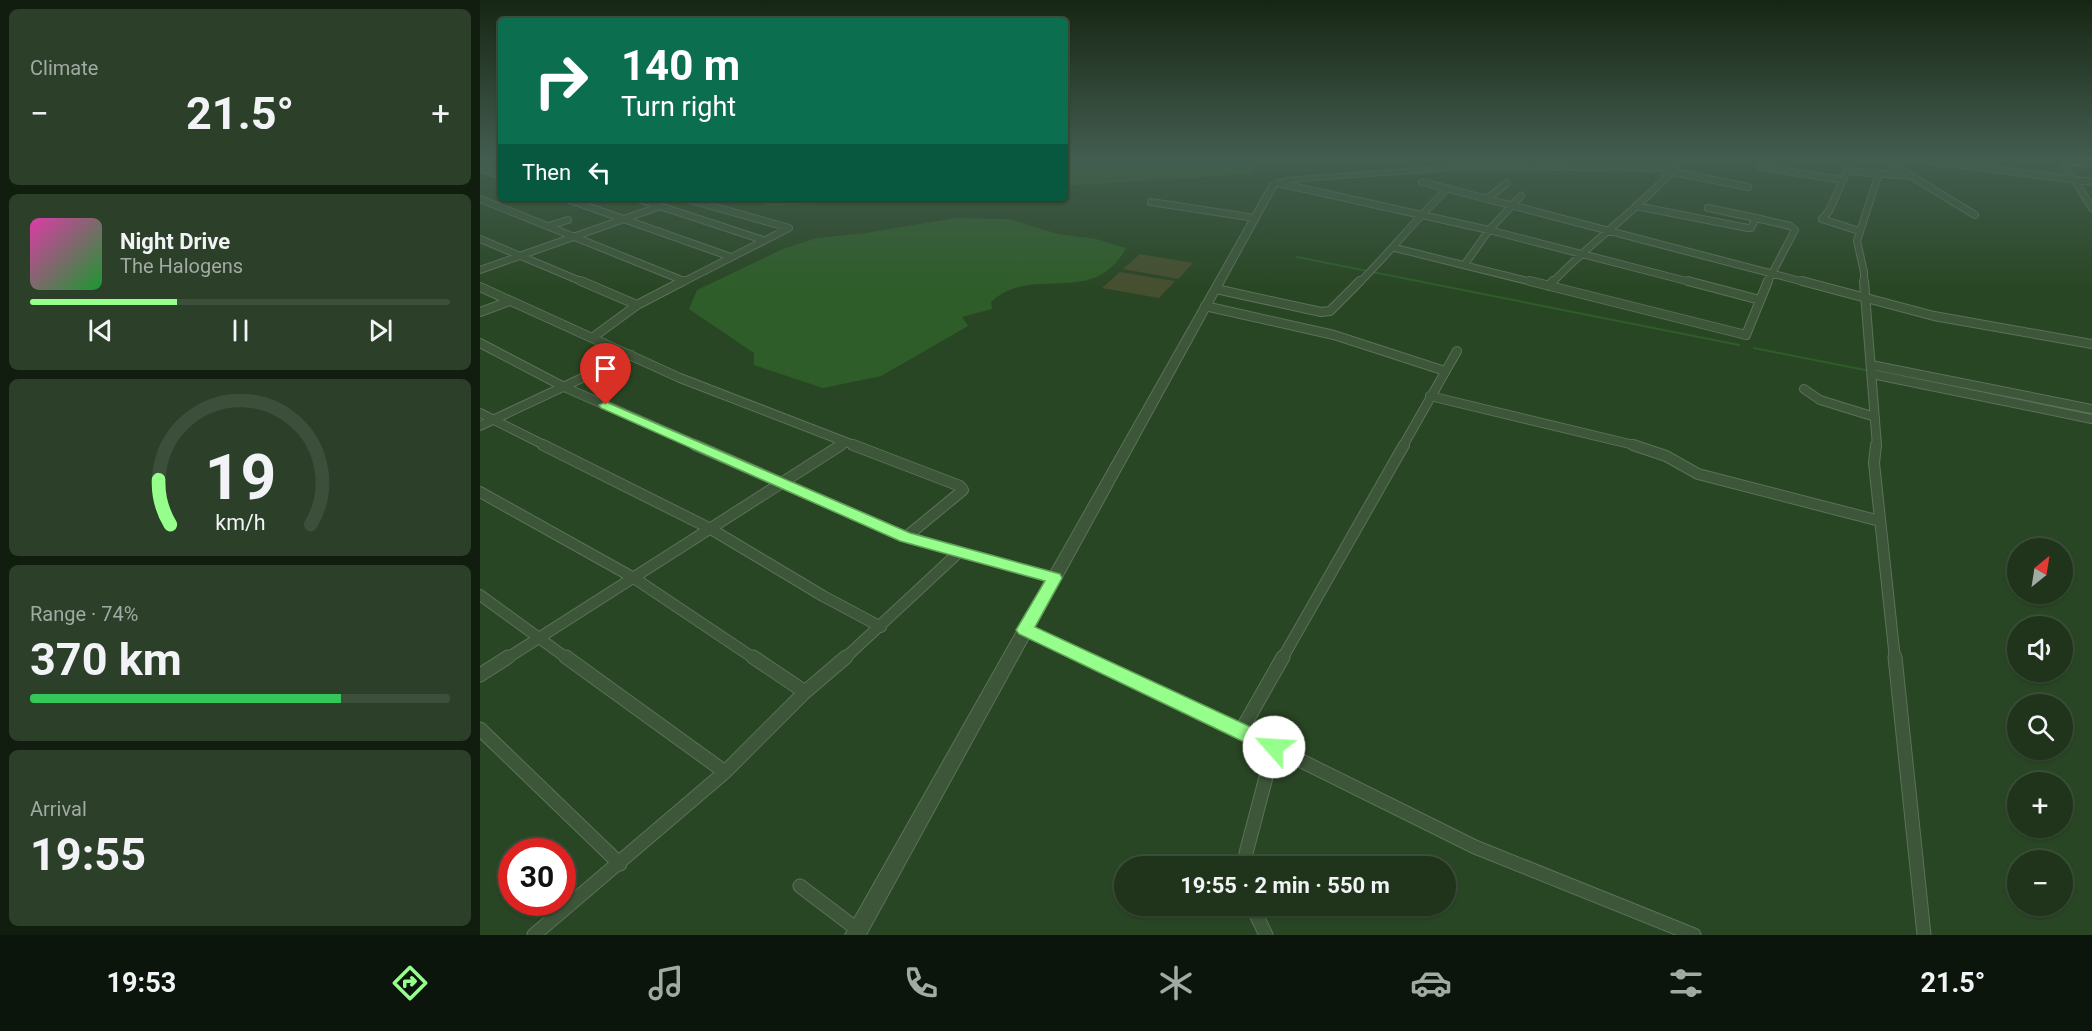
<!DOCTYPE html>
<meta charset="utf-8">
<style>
:root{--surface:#1f341b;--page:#2c3f28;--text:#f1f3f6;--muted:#a1aaa3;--line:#3c4f3a;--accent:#96ff8b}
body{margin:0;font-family:Roboto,sans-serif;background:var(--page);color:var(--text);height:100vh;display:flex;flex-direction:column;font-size:22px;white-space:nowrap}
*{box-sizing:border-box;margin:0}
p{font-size:20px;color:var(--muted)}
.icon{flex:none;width:33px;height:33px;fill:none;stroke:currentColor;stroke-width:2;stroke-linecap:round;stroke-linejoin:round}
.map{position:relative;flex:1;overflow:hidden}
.sheet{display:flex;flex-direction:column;gap:9px;padding:9px;background:#111d0f;width:480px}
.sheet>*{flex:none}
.guide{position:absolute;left:18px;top:18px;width:570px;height:183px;border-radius:6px;box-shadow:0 2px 4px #0004,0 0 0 2px var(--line);background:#0b6e4f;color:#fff;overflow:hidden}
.needle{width:39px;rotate:30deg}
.controls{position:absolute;left:1527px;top:538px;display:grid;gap:12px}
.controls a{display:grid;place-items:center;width:66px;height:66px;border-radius:50%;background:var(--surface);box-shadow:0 2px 4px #0004,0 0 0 2px var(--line);font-size:30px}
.speed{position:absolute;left:18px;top:838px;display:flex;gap:12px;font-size:30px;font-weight:700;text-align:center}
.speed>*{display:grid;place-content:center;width:78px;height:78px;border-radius:50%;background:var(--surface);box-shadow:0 2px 4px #0004,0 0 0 2px var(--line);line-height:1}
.speed .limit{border:9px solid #d22;background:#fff;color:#111}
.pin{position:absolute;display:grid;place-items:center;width:51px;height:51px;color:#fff;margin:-62px -26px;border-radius:50% 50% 50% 0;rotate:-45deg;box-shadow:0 0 6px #0007}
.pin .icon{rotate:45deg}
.me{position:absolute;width:66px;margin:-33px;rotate:296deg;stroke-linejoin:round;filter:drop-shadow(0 0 4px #0008)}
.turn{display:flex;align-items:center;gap:21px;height:126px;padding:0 24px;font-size:27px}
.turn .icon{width:78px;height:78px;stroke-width:2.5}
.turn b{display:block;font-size:42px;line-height:51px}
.then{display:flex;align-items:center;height:57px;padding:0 24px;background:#0003;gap:12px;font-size:22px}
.big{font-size:45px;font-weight:700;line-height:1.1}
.sheet .card{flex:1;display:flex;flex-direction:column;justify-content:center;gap:9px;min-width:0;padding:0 21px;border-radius:9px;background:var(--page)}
.sheet .dial{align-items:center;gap:0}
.dial svg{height:156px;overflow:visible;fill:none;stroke:var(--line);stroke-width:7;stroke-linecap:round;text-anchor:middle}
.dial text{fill:var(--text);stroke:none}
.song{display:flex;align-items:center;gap:18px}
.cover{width:72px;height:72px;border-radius:9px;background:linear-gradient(135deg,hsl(320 70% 55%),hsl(130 70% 35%))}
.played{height:6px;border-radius:3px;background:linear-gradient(90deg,var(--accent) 35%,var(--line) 35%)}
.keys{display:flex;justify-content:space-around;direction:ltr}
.heat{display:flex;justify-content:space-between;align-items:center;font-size:33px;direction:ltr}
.charge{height:9px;border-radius:4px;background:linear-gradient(90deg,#34c759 74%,var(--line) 0)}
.trip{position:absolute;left:634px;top:856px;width:342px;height:60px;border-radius:30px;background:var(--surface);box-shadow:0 2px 4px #0004,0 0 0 2px var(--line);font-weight:700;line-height:60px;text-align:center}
.menu{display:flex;height:96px;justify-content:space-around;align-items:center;background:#0c150b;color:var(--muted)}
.menu .icon{width:42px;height:42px}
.menu .on{color:var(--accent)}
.menu b{font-size:27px;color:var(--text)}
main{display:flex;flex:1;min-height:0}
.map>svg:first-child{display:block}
</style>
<main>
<section class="sheet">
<div class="card"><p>Climate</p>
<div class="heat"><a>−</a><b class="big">21.5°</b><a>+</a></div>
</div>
<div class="card">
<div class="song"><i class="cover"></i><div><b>Night Drive</b><p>The Halogens</p></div></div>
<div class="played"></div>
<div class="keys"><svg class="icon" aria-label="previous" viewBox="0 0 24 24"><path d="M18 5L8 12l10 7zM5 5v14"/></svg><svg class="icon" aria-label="pause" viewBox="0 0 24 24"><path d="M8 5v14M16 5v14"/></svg><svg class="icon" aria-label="next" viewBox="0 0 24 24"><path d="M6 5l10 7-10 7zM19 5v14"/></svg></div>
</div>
<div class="card dial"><svg viewBox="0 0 100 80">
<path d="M14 69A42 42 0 1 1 86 69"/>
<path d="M14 69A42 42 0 0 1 8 46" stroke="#96ff8b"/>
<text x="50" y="56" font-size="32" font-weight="700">19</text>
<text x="50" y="72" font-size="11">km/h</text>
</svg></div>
<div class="card"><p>Range · 74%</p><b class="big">370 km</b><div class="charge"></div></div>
<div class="card"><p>Arrival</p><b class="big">19:55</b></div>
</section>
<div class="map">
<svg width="1612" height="935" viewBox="0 0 1612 935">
<rect width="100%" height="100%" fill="#294624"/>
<!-- green -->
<path fill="#464f2f" d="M660,254L713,263L698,279L643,269Z
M640,272L695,281L679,298L622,288Z"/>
<!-- water -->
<path fill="#2f5d29" d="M585,157H771V174L585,186Z
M263,198H421L291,206Z
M476,218L529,219L578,234L616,239L646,248C613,309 552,263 511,302L512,309L482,317L488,326L401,376L343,388L274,365V353L209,309L217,290L305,248L337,238L385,233Z"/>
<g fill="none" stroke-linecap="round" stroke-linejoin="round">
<!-- stream -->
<path stroke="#2f5d29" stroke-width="2" d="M772,165L951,157
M817,257L1259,345
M1274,348L1390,371
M1588,410L1612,415"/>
<defs>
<path id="minor-far3" d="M1400,157L1495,215
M1421,157L1612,182
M1580,157L1612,208
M1583,160L1612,164
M1281,167L1363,180
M0,168L21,176
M1193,172L1268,187
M942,182L1328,283
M798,183L1009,230L1214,283
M84,198L251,257
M155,198L283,240
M1008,198L1027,183
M0,199L204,281
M671,202L775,218
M1156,206L1268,228H1271L1276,218L1228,208
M1276,218L1310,226L1315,230L1287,283
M69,226L88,220
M1379,231L1342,219L1349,211L1367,171L1430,176
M0,239L105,283
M915,248L1056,283
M985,264L1009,230L1041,196
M0,270L178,207
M201,283L309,228L203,198
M879,283C910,252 937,218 968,188
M1072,283C1110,242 1157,211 1194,169
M1384,283V272L1377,241L1399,173"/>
<path id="minor-far2" d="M101,281L157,305
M1050,281L1266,335L1288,281
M1208,281L1280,300
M1322,281L1454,316L1612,344
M1384,281L1397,446
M1069,286L1073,281
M0,287L200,378L376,446
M736,289L841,312L850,311L880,281
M725,306L854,335L965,371
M0,312L30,301
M112,338L157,305L203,281
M0,343L84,387L219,446
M1391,365L1612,409
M1392,374L1612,419
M1324,389L1340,400L1395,417
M950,396L1158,446
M0,413L66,446
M0,426L151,355
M358,446L363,443
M923,446L977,351"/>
<path id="minor-far1" d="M63,445L231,529L343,596L401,627
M215,445L426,537L574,578
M373,445L480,486L483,490L426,537
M1153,445L1186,456L1218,474L1400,521
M1396,445L1394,463L1415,659
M0,492L154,578L275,659
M0,595L88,659
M545,630L606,659
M26,659L361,445
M364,659L478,553
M802,659L924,445"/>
<path id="minor" d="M86,657L245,772
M273,657L325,692
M603,657L761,731L995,847L1214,935
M1415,657L1444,935
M0,675L28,657
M0,729L140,864
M761,731L803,657
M767,867L766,853L794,747
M320,886L378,930
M772,906L786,935
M54,935L245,772L325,692L366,657"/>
<path id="tertiary" d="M1197,157H1203L1198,169L1194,171L983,169L807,182L796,187L386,935H365L790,184L805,178L983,165L1192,167Z"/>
</defs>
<!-- minor-far3 casing -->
<use href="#minor-far3" stroke="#5a7258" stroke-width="8"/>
<!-- minor-far2 casing -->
<use href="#minor-far2" stroke="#5a7258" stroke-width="10"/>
<!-- minor-far1 casing -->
<use href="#minor-far1" stroke="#5a7258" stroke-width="12"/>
<!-- minor casing -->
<use href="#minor" stroke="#5a7258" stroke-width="15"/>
<!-- tertiary casing -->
<use href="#tertiary" stroke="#5a7258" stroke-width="2"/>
<!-- minor-far3 -->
<use href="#minor-far3" stroke="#3d5539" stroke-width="6"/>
<!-- minor-far2 -->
<use href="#minor-far2" stroke="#3d5539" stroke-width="8"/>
<!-- minor-far1 -->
<use href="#minor-far1" stroke="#3d5539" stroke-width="10"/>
<!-- minor -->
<use href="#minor" stroke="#3d5539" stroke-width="13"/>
<!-- tertiary -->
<use href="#tertiary" fill="#3d5539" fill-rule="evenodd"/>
</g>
<!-- sky -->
<linearGradient id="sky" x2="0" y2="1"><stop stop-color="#172614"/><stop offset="0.55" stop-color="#435d50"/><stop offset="1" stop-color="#435d50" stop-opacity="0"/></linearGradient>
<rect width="1612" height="288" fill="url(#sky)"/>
<!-- route -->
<path fill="#96ff8b" stroke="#62a65a" stroke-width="1.5" d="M126,402L430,533L580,574L582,578L555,627L801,741L804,747L801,753L794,756L787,753L539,634L536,630L565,581L420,541L121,408L119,405Z"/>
</svg>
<div class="controls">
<a><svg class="needle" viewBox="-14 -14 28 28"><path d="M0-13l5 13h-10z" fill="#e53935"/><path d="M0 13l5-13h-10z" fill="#a1aaa3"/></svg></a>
<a><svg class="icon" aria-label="sound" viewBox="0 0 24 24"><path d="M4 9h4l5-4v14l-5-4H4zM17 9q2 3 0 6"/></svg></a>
<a><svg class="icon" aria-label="search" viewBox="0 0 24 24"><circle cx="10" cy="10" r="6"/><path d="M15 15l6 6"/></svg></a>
<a>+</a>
<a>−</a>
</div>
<div class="speed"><div class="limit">30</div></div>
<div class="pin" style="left:126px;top:405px;background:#d93025"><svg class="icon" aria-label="arrive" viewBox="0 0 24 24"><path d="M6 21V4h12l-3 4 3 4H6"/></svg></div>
<svg class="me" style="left:794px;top:747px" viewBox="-20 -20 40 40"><circle r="19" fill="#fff"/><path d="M0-13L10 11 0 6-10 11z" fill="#96ff8b"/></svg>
<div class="trip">19:55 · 2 min · 550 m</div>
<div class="guide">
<div class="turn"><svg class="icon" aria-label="right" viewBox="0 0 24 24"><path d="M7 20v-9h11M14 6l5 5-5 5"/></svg><div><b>140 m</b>Turn right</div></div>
<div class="then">Then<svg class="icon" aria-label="left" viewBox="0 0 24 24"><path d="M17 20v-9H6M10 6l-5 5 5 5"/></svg></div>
</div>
</div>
</main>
<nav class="menu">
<b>19:53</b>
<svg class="icon on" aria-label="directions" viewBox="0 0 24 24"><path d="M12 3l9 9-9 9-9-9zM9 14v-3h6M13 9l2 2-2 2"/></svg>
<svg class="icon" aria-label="music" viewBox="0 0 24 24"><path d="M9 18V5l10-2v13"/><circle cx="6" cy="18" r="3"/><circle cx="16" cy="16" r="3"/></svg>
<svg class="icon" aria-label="phone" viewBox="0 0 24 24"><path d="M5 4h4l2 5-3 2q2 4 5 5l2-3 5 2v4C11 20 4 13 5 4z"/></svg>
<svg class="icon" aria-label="climate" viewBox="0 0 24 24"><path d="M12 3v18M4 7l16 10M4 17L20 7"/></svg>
<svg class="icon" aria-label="car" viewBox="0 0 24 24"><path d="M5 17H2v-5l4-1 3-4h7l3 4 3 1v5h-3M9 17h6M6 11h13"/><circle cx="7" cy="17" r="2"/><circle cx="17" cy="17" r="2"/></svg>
<svg class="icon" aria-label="filters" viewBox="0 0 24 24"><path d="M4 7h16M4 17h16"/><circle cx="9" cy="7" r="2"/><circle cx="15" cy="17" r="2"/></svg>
<b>21.5°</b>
</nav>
